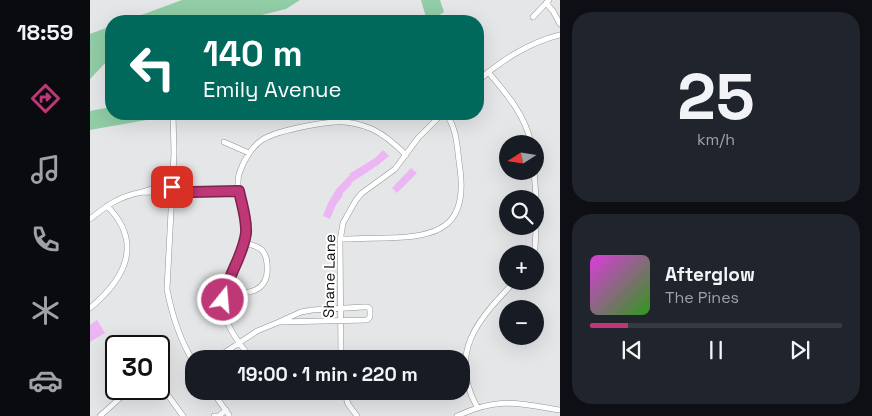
<!DOCTYPE html>
<meta charset="utf-8">
<style>
:root{--surface:#171b24;--page:#20242c;--text:#f1f3f6;--muted:#9ea1a6;--line:#363941;--accent:#be3776}
body{margin:0;font-family:"Space Grotesk",sans-serif;background:var(--page);color:var(--text);height:100vh;display:flex;flex-direction:column;font-size:19px;white-space:nowrap}
*{box-sizing:border-box;margin:0}
p{font-size:16px;color:var(--muted)}
.icon{flex:none;width:28px;height:28px;fill:none;stroke:currentColor;stroke-width:2;stroke-linecap:round;stroke-linejoin:round}
.map{position:relative;flex:1;overflow:hidden}
.side{display:flex;flex-direction:column;gap:12px;padding:12px;background:#0d0f14;width:312px}
.side>*{flex:none}
.top-card{position:absolute;left:15px;top:15px;width:379px;height:105px;border-radius:20px;box-shadow:0 5px 20px #0002;background:#00695c;color:#fff;overflow:hidden}
.needle{width:32px;rotate:258deg}
.controls{position:absolute;left:409px;top:135px;display:grid;gap:10px}
.controls a{display:grid;place-items:center;width:45px;height:45px;border-radius:50%;background:var(--surface);box-shadow:0 5px 20px #0002;font-size:25px}
.speed{position:absolute;left:15px;top:335px;display:flex;gap:10px;font-size:25px;font-weight:700;text-align:center}
.speed>*{display:grid;place-content:center;width:65px;height:65px;border-radius:50%;background:var(--surface);box-shadow:0 5px 20px #0002;line-height:1}
.speed .limit{border:2px solid #111;border-radius:8px;background:#fff;color:#111}
.pin{position:absolute;display:grid;place-items:center;width:42px;height:42px;color:#fff;margin:-21px;border-radius:10px;box-shadow:0 2px 8px #0006}
.me{position:absolute;width:55px;margin:-28px;rotate:17deg;stroke-linejoin:round;filter:drop-shadow(0 0 4px #0008)}
.turn{display:flex;align-items:center;gap:18px;height:105px;padding:0 15px;font-size:22px}
.turn .icon{width:65px;height:65px;stroke-width:2.5}
.turn b{display:block;font-size:35px;line-height:42px}
.side .tile{flex:1;display:flex;flex-direction:column;justify-content:center;gap:8px;min-width:0;padding:0 18px;border-radius:20px;background:var(--page)}
.side .dial{align-items:center;gap:0}
.dial b{font-size:65px;line-height:1}
.song{display:flex;align-items:center;gap:15px}
.cover{width:60px;height:60px;border-radius:8px;background:linear-gradient(135deg,hsl(300 70% 55%),hsl(110 70% 35%))}
.played{height:5px;border-radius:2px;background:linear-gradient(90deg,var(--accent) 15%,var(--line) 15%)}
.keys{display:flex;justify-content:space-around;direction:ltr}
.trip{position:absolute;left:95px;top:350px;width:285px;height:50px;border-radius:20px;background:var(--surface);box-shadow:0 5px 20px #0002;font-weight:700;line-height:50px;text-align:center}
main{display:flex;flex:1;min-height:0}
.menu{display:flex;flex-direction:column;width:90px;justify-content:space-around;align-items:center;background:#090b0e;color:var(--muted)}
.menu .icon{width:35px;height:35px}
.menu .current{color:var(--accent)}
.menu b{font-size:22px;color:var(--text)}
.map>svg:first-child{display:block}
</style>
<main>
<nav class="menu">
<b>18:59</b>
<svg class="icon current" aria-label="directions" viewBox="0 0 24 24"><path d="M12 3l9 9-9 9-9-9zM9 14v-3h6M13 9l2 2-2 2"/></svg>
<svg class="icon" aria-label="music" viewBox="0 0 24 24"><path d="M9 18V5l10-2v13"/><circle cx="6" cy="18" r="3"/><circle cx="16" cy="16" r="3"/></svg>
<svg class="icon" aria-label="phone" viewBox="0 0 24 24"><path d="M5 4h4l2 5-3 2q2 4 5 5l2-3 5 2v4C11 20 4 13 5 4z"/></svg>
<svg class="icon" aria-label="climate" viewBox="0 0 24 24"><path d="M12 3v18M4 7l16 10M4 17L20 7"/></svg>
<svg class="icon" aria-label="car" viewBox="0 0 24 24"><path d="M5 17H2v-5l4-1 3-4h7l3 4 3 1v5h-3M9 17h6M6 11h13"/><circle cx="7" cy="17" r="2"/><circle cx="17" cy="17" r="2"/></svg>
</nav>
<div class="map">
<svg width="470" height="416" viewBox="0 0 470 416">
<rect width="100%" height="100%" fill="#e5e6e8"/>
<!-- green -->
<path fill="#91cda6" d="M92,0H210L196,9L168,16L163,21H35Z
M331,0H350L354,12L340,21H337Z
M21,26V57L0,79V34Z
M21,107V114H90L0,130V111Z"/>
<!-- building -->
<path fill="#ecb6f5" d="M293,150L299,156L288,165L261,183L262,184L252,194L253,195L246,205L240,219L233,216L238,203L247,188L260,175L259,174L285,158Z
M321,168L327,173L307,193L302,188Z
M7,320L15,333L0,342V325Z"/>
<g fill="none" stroke-linecap="round" stroke-linejoin="round">
<defs>
<path id="minor" d="M456,3L463,11L470,24
M443,17L459,0
M398,72C416,93 436,116 441,144
M388,81C410,61 440,42 470,35
M83,114L84,153L77,289C82,316 90,340 104,363
M134,142L159,153
M67,187L94,189L102,192L93,193L52,192Z
M102,192L149,191
M0,219C19,204 28,197 52,192
M250,239C265,239 281,238 296,238C347,237 378,228 370,169C367,150 368,130 356,114
M442,254L445,248L447,210L444,171
M135,289C157,297 180,292 177,264C177,259 175,254 172,250C167,246 159,244 154,243
M0,308C35,279 54,243 17,206
M125,359L167,331L189,322H190L277,320L280,317V309L278,307H273L222,310L211,312L189,322
M162,359C137,330 126,311 142,274C147,261 153,248 156,234C159,214 144,194 149,174C153,162 161,147 172,140C185,131 228,123 245,122C257,121 272,125 282,129C295,135 306,145 316,155
M251,359L250,241L253,223L266,200L272,193L305,169L328,138L352,114
M69,387L74,390L93,416
M122,391L139,415
M254,391L258,404L267,416
M387,407C357,352 389,319 425,281
M10,416L40,389
M124,416H129L136,410
M367,416C409,397 427,403 470,410"/>
</defs>
<!-- minor casing -->
<use href="#minor" stroke="#929495" stroke-width="6"/>
<!-- minor -->
<use href="#minor" stroke="#fff" stroke-width="5"/>
</g>
<g fill="none" stroke-linecap="round" stroke-linejoin="round">
<defs>
<path id="route" d="M82,187L102,192L149,191C152,205 157,220 156,233C153,257 137,276 133,300"/>
</defs>
<!-- route casing -->
<use href="#route" stroke="#7c244d" stroke-width="12"/>
<!-- route -->
<use href="#route" stroke="#be3776" stroke-width="9"/>
</g>
<g text-anchor="middle" dominant-baseline="central" stroke-width="4" stroke-linejoin="round" paint-order="stroke">
<!-- street labels -->
<g font-size="15" fill="#0d0d0e" stroke="#fff">
<text transform="translate(239 276) rotate(-89)">Shane Lane</text>
</g>
</g>
</svg>
<div class="controls">
<a><svg class="needle" viewBox="-14 -14 28 28"><path d="M0-13l5 13h-10z" fill="#e53935"/><path d="M0 13l5-13h-10z" fill="#9ea1a6"/></svg></a>
<a><svg class="icon" aria-label="search" viewBox="0 0 24 24"><circle cx="10" cy="10" r="6"/><path d="M15 15l6 6"/></svg></a>
<a>+</a>
<a>−</a>
</div>
<div class="speed"><div class="limit">30</div></div>
<div class="pin" style="left:82px;top:187px;background:#d93025"><svg class="icon" aria-label="arrive" viewBox="0 0 24 24"><path d="M6 21V4h12l-3 4 3 4H6"/></svg></div>
<svg class="me" style="left:133px;top:300px" viewBox="-20 -20 40 40"><circle r="17" fill="#be3776" stroke="#fff" stroke-width="3"/><path d="M0-11L8 9 0 5-8 9z" fill="#fff"/></svg>
<div class="trip">19:00 · 1 min · 220 m</div>
<div class="top-card">
<div class="turn"><svg class="icon" aria-label="left" viewBox="0 0 24 24"><path d="M17 20v-9H6M10 6l-5 5 5 5"/></svg><div><b>140 m</b>Emily Avenue</div></div>
</div>
</div>
<section class="side">
<div class="tile dial"><b>25</b><p>km/h</p></div>
<div class="tile">
<div class="song"><i class="cover"></i><div><b>Afterglow</b><p>The Pines</p></div></div>
<div class="played"></div>
<div class="keys"><svg class="icon" aria-label="previous" viewBox="0 0 24 24"><path d="M18 5L8 12l10 7zM5 5v14"/></svg><svg class="icon" aria-label="pause" viewBox="0 0 24 24"><path d="M8 5v14M16 5v14"/></svg><svg class="icon" aria-label="next" viewBox="0 0 24 24"><path d="M6 5l10 7-10 7zM19 5v14"/></svg></div>
</div>
</section>
</main>
